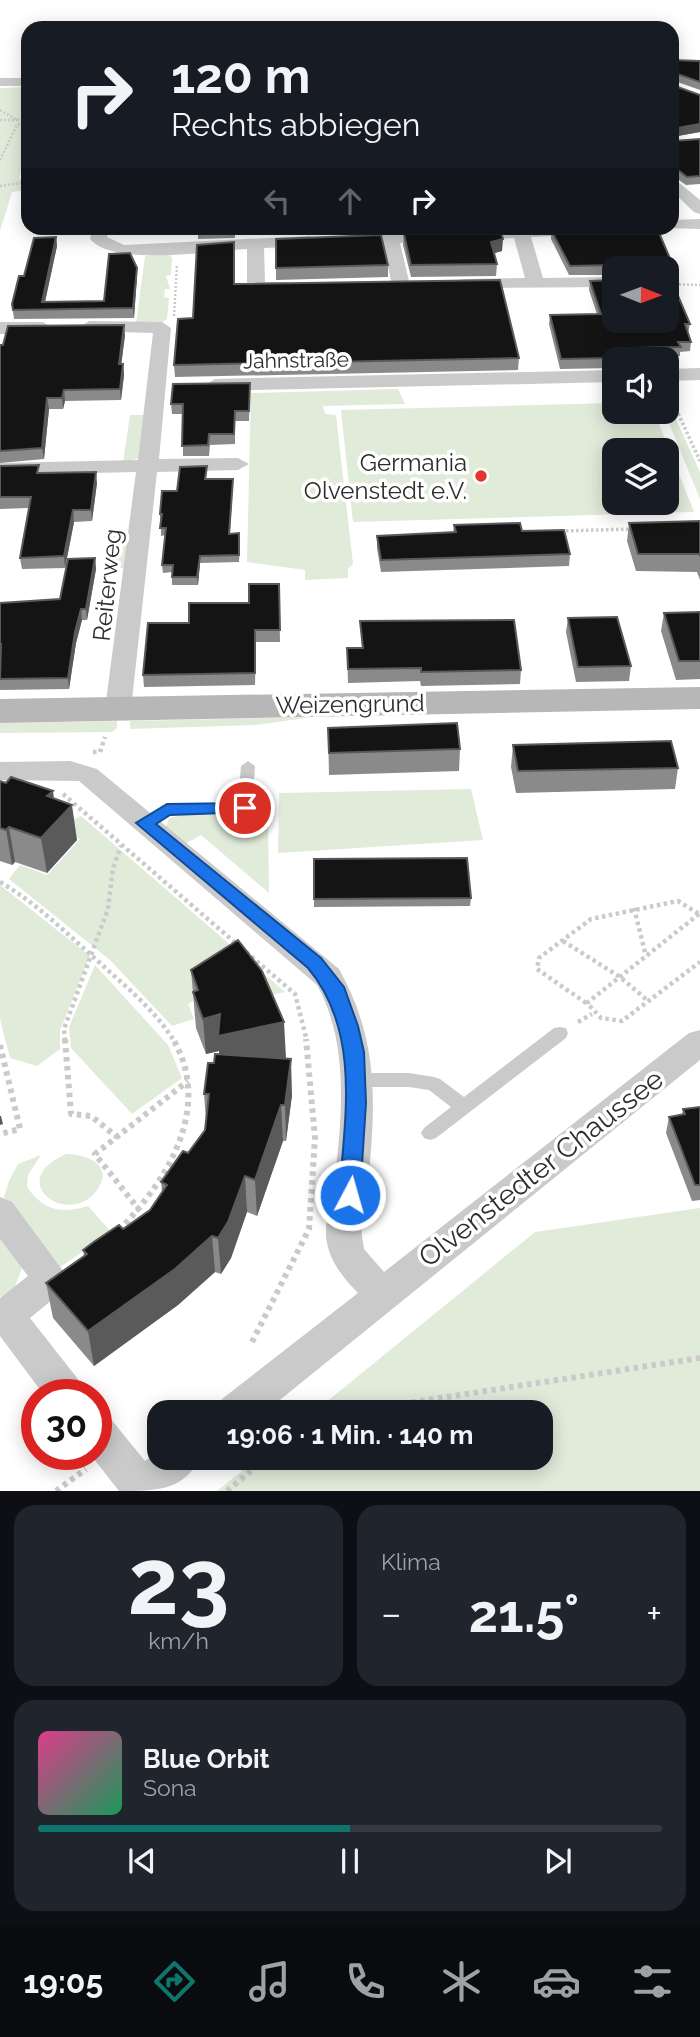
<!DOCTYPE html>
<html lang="de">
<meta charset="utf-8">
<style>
:root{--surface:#171b24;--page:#20242c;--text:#f1f3f6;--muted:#9ea1a6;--line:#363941;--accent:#0f766e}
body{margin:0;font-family:Raleway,sans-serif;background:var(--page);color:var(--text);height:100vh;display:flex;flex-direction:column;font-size:26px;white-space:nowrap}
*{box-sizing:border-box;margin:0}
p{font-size:23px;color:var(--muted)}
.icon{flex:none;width:38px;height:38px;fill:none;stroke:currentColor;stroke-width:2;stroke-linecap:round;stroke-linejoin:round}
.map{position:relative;height:1491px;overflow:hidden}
.drawer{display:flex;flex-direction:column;gap:14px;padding:14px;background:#0d0f14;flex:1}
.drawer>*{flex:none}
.guide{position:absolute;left:21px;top:21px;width:658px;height:214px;border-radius:21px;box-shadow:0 4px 18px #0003;background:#171b24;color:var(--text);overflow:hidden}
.needle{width:46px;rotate:91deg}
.fabs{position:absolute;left:602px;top:256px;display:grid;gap:14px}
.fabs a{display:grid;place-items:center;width:77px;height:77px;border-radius:14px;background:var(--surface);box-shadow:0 4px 18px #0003;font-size:35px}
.speed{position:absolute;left:21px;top:1379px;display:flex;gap:14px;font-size:35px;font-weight:700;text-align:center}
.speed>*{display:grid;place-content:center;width:91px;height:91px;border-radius:50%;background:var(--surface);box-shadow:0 4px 18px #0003;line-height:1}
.speed .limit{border:10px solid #d22;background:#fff;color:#111}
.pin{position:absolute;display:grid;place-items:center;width:60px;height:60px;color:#fff;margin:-30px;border:4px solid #fff;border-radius:50%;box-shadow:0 2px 7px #0007}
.me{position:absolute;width:77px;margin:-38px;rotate:6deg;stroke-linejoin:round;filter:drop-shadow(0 0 5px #0008)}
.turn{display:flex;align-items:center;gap:24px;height:147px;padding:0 35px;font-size:32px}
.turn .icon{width:91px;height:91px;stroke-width:2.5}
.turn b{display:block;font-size:49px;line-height:60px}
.lanes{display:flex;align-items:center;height:66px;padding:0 35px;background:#0003;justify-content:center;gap:35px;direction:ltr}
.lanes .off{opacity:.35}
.big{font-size:52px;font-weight:700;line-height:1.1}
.drawer .tile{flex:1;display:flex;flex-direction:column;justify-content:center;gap:10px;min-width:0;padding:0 24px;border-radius:21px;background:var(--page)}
.drawer .dial{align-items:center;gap:0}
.dial b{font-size:91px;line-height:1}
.song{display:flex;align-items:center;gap:21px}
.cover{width:84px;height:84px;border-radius:10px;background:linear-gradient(135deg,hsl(330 70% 55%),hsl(150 70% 35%))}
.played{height:7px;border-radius:4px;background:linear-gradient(90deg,var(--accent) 50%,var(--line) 50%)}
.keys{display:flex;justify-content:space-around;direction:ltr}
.heat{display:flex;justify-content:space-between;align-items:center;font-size:38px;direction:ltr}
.drawer .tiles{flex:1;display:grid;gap:14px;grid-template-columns:1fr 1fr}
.tile:last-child{grid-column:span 2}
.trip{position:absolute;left:147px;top:1400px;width:406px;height:70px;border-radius:21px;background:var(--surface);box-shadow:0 4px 18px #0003;font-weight:700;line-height:70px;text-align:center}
.tabs{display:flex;height:112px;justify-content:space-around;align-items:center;background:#090b0e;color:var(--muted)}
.tabs .icon{width:49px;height:49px}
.tabs .selected{color:var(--accent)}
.tabs b{font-size:32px;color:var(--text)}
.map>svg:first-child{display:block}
</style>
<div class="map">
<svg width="700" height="1491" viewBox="0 0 700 1491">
<rect width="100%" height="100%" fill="#fff"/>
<!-- green -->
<path fill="#e1ebda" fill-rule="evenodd" d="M28,87V147L19,179L28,178V190L12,192L0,231V88Z
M168,254L172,258L171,275L166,276L170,289H165L164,297L169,298L167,319L158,325L136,324L145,256Z
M398,389L405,404L323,406L325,414L336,415L353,564L348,569V578L305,580V570L247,562L251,393Z
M614,403V411H654L694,512L353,522L341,410ZM614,450H667V502H614Z
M667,406H670L700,472V499L664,411Z
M130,415H146L141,458L123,462Z
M111,530L132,532L127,568H106Z
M313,717L256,725L130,729V721Z
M117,721V728L112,732L0,733V723Z
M471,789L483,840L278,853L279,793Z
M194,813H268L269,893L201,835L185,844L166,827L169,818Z
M81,816L285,992L258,998L242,973L188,1004L194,1019L172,1026L110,960L9,879L20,865L47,875L80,839L62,831L68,822Z
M0,885L90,956L60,1030V1049L37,1066L10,1058L0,1019Z
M95,965L168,1045L182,1078L132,1114L71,1048L69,1027Z
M66,1154C84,1154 113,1163 99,1187C73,1231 1,1183 66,1154Z
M41,1155L28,1175L27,1187C44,1211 61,1214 88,1206L111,1232L59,1268L5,1204L4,1197L9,1181L18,1164Z
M700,1208V1491H217L258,1458H541V1412H314L535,1232Z
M0,1235L24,1263L14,1289L0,1297Z"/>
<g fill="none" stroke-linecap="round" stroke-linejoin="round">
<!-- path-far3 -->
<path stroke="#cacaca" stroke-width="2.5" stroke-dasharray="2 2" stroke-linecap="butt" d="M0,110L17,120L28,115
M0,120H17
M0,160L17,125L28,121
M0,186L28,182
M667,284L700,285
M174,316L177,265
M667,397L673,401"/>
<!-- path-far2 -->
<path stroke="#cacaca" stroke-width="3.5" stroke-dasharray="2.5 2.5" stroke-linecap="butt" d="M672,400L700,461
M561,531L633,529"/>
<!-- path-far1 -->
<path stroke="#cacaca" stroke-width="4.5" stroke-dasharray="3.5 3.5" stroke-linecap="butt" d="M93,752H100L105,737
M63,794L239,946
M0,882C38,904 67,934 100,963C126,987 155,1010 174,1041
M634,908L646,956
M699,914L587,1003L601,1018L622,1021L700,962
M563,941L620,977L647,1000
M246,952L295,994L307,1041
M586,1003L537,969L539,958L591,919L678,901L699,914
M578,1022L592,1014
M65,1041L64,1029L108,909L113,868L121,846"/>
<!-- path -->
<path stroke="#cacaca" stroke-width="6" stroke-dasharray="4.5 4.5" stroke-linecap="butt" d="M65,1039L71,1114L91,1116L117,1137
M0,1045L20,1129L0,1134
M140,1211L95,1154L188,1081
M119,1230C168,1180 213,1107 173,1039
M252,1342L309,1229L315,1138L306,1039
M349,1412L700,1358
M56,1491L86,1469
M227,1491L266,1458"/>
<!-- service -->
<path fill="#cacaca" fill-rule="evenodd" d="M248,761L255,766L252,808L250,811L170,814L150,826H140L138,823L140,820L167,804L238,803L241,766Z
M560,1027L566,1028L568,1033L566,1038L436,1138L430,1140L424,1138L421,1133L424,1128L451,1107L429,1090L409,1087H356L350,1085L347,1080L350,1075L356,1073H409L434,1077L440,1079L464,1097L554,1028Z"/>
<!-- minor -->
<path fill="#cacaca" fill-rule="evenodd" d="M0,78H28V86H0Z
M672,177L700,200V214L694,212L672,191Z
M700,219V229L665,228H672V220Z
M93,228H109L107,237L124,245L310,236L318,241L310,246L264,248L265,282H287L296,287C287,296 256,297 247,288V249C211,251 113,267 90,239Z
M517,228H627L619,233L531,237L543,278L614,277V287L459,288L456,284L459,280L465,279L525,278L514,238L400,243L410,285L401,290L392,285L383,244L348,245L340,240L348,235Z
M89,321L162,322L171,328L159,459L238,458L249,464L238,470L157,472L131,709L127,715H109L105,709L136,472L0,475V463L138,460L153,333L82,331L80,327Z
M0,322H43L52,328L43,334H0Z
M700,368V380L667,381V369Z
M614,370V382L215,391L205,385L215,379Z
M70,761L97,769L339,969C379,1040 376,1104 368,1183C367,1201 361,1218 362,1236L364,1249L384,1272L689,1033L700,1030V1060L265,1412H217L222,1399L358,1293C344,1279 331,1263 327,1243C323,1224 331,1204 334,1185C342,1119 350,1045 317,985L79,781L0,780V762Z
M0,1197L12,1202L69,1279L64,1290L30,1318L81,1383L86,1395H44L0,1336V1298L28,1276L0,1239Z
M96,1413L110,1418L145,1461L159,1450V1458H200C184,1491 155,1491 119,1491L90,1454H96Z"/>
<!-- secondary -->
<path fill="#b7b7b7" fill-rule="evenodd" d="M700,687V709L0,723V699Z"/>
</g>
<!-- wall -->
<path fill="#8a8a8a" d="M672,60L700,61V90L672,80Z
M672,85L700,95V134V132L672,137L673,141L700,139V184L686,185L672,175Z
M50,228H80L79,235H50Z
M198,228H235V238L198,239Z
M263,228H428L264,235Z
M551,230L674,268L673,277H670L690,324L688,333L691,342L690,351L680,352V356L614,359V368L560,369L549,324L550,315L597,314L589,290L590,281L667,320V268H614V275H569L551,239Z
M404,234L502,251L494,253L497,264L496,276L411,277L403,245Z
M56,237L57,246L45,302L104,301L137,277L134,318L14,319L12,304L24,276Z
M276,239L388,265V277L276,280Z
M235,253L234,284L519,358L518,370L175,377L174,365L193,318Z
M125,335L121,364H123L124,375L121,400L65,401L63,409H49L44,459L0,463V345Z
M250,383L249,421H235V444L210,445L209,456H183V414H172L171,404Z
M0,466L97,483L92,521L74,522L65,568L22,569L20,558L29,508L0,509Z
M207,466L206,479H233L230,534L240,541L239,562L200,563L198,585H172V572L163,573L162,565L166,535L161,536V521H160V514L177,491Z
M700,521V580L697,572L636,571L627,541L629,523Z
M454,525L522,531L570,554L569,566L381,572L377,548V536L453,533Z
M95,558L96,569L87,620H82L76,643L69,689L0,690V603L60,599Z
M279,584L280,642H256L255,685L144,687L143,675L189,623L249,603Z
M700,612V679L676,680L661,631L664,613Z
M568,618L631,666L629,681L576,682L566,632Z
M360,621L521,670L520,684L421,686L420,681L348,683L347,648H362Z
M328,728L460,749L459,771L329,775Z
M513,745L678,768L675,789L516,793L511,767Z
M0,781L54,799L77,840L47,873L15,862L12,865L0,861Z
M314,859L471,898L470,906L314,907Z
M191,970L286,1058H283L292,1095L286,1141H283L257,1216L247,1212L231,1258L221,1274L215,1272L178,1305L94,1366L53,1318L46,1283L84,1256L83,1250L123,1229L150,1210L162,1192L161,1182L188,1153L205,1130L206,1120L204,1094L214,1063L219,1054V1051L206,1054L196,1028Z
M700,1107V1200L692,1201L666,1133L669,1117L682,1115L683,1109Z"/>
<!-- shaded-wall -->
<path fill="#5a5a5a" d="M700,124V132L672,137V129Z
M56,237L57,246L43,311L42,302Z
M503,239L502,251L491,254V242Z
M137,268V277L134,318L133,308Z
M124,325L125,335L120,375L119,364Z
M123,364L124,375L121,400L120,389Z
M64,390L65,401L63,409L62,398Z
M47,398L49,409L44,459L42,448Z
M96,472L97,483L92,521L91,510Z
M233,479V486L229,541V534Z
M73,510L74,522L65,568L64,556Z
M200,556V563L198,585L197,577Z
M95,558L96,569L87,620L86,609Z
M81,609L82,620L76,643L69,689L68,678L75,632Z
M53,791L57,821L72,805L77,840L47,873L41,838L47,796Z
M9,827L15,862L12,865L6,830Z
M220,1014L284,1022L286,1058L220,1072L219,1051L206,1054L203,1019Z
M291,1059L292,1095L286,1141L285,1105Z
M281,1105L283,1141L257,1216L255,1180Z
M0,1116H1L3,1124L0,1125Z
M245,1176L247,1212L231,1258L221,1274L218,1238Z
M212,1236L215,1272L178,1305L94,1366L88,1331Z"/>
<!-- building -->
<path fill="#141414" stroke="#5a5a5a" stroke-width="2" d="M672,60L700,61V82L672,72Z
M672,85L700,95V124L672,129Z
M672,136L673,141L700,139V176L687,177L673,166L672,170Z
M50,228H78V229H49Z
M198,228H235V231L198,233Z
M604,228H657L674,268H617L615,265L570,266L551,230Z
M500,229L503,239L491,242L497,264L411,265L404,234Z
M381,235L388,265L276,268V239Z
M56,237L42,302L104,301L109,254L130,253L137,268L133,308L13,310L12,304L19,276H24L34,238Z
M234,242V284L500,280L519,358L174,365L178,319L193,318L197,245Z
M667,270L690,324H685L691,342H678L681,347L635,348V359H616L615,358L561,359L550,315L601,314L590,281L614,280V320H667Z
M124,325L119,364H123L120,389L64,390L62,398H47L42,448L0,451V345H3L8,326Z
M250,383L249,411H235L234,434H209L208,445L182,446L183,404H171L173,384Z
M39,465L37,473L96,472L91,510H73L64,556L20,558L31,497H0V466Z
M207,466L205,479H233L229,534L239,533V555L200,556L197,577H172L173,565H162L166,528H160L162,514H160L162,491H177L180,467Z
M700,521V556L699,554H638L629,523Z
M520,523L522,531L564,530L570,554L381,560L377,536L456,532L454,525Z
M95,558L86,609H81L75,632L68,678L0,679L1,644H0V603L60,599L68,559Z
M249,584H279L280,630H255V673L143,675L148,623H189V603H249Z
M700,612V661H679L664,613Z
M617,617L631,666L578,667L568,618Z
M514,620L521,670L421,672V668L348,669L347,648H363L360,621Z
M457,723L460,749L329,753L328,728Z
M671,741L678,768L518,771L513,745Z
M11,777L53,791L47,796L72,805L41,838L9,827L6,830L0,828V781L6,783Z
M467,858L471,898L314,899V859Z
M238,940L262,971L284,1022L218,1036L220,1014L203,1019L193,992L198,990L191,970Z
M215,1054L291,1059L285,1105H281L255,1180L245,1176L228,1222L218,1238L212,1236L175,1269L88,1331L46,1283L87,1254L83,1250L95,1241L119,1225L123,1229L150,1210L167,1185L161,1182L183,1151L188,1153L205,1130L209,1094H204L208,1063H214Z
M700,1107V1185H695L669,1117L685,1114L683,1109Z"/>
<!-- route -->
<path fill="#1a73e8" stroke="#114b97" stroke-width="2" d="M245,803L253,808L251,812L170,815L156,824L321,958L344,987L358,1026L364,1052L366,1103L360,1195L357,1201L350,1203L342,1201L339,1195C345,1118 361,1031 308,968L136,823L167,804Z"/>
<!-- markers -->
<circle fill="#e4362e" stroke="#fff" stroke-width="2.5" cx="481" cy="476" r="7"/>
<g text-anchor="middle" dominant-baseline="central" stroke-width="7" stroke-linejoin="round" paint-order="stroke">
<!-- far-street labels -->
<g font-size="21" fill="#2d2d2d" stroke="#fff">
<text transform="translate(296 360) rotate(-1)">Jahnstraße</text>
</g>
<!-- poi labels -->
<g font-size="24" fill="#2d2d2d" stroke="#fff" text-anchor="end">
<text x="467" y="462">Germania<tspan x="467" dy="28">Olvenstedt e.V.</tspan></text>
</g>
<!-- street labels -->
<g font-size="24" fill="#2d2d2d" stroke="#fff">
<text transform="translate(107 585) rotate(-84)">Reiterweg</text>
<text transform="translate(350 704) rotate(-1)">Weizengrund</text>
</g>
<!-- near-street labels -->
<g font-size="28" fill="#2d2d2d" stroke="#fff">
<text transform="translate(541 1168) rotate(-38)">Olvenstedter Chaussee</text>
</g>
</g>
</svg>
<div class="fabs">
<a><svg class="needle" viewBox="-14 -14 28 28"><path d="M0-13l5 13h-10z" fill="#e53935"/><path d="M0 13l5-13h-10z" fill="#9ea1a6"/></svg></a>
<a><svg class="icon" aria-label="sound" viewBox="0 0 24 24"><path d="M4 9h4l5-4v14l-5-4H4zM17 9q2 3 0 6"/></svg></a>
<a><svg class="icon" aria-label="layers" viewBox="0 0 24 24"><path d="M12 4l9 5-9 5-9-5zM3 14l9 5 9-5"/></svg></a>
</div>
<div class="speed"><div class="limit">30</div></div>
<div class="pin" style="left:245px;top:808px;background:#d93025"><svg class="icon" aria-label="arrive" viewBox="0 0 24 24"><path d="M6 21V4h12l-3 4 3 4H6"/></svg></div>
<svg class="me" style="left:350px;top:1195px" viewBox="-20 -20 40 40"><circle r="17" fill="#1a73e8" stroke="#fff" stroke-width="3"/><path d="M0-11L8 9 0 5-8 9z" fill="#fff"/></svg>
<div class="trip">19:06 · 1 Min. · 140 m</div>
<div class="guide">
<div class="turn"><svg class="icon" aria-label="right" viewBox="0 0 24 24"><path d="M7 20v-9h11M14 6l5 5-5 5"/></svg><div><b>120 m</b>Rechts abbiegen</div></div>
<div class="lanes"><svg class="icon off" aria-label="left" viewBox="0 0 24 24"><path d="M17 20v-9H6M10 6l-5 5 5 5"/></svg><svg class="icon off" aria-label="ahead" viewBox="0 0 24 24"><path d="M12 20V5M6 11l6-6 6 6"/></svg><svg class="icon" aria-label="right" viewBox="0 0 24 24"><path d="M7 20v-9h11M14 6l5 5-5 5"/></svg></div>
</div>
</div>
<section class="drawer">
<div class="tiles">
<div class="tile dial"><b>23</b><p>km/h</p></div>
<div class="tile"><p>Klima</p>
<div class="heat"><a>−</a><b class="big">21.5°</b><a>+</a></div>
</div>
<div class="tile">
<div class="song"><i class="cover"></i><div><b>Blue Orbit</b><p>Sona</p></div></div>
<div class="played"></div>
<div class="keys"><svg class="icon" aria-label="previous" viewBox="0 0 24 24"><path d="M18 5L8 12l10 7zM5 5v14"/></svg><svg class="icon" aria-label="pause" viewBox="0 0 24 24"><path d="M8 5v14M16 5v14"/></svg><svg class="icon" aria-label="next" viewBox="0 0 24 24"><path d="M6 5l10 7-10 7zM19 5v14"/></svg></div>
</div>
</div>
</section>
<nav class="tabs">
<b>19:05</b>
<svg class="icon selected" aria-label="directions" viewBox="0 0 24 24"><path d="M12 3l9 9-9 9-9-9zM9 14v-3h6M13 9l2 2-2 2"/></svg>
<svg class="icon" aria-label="music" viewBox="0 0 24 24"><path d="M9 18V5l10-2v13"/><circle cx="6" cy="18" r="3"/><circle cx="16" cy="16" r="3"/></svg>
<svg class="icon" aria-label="phone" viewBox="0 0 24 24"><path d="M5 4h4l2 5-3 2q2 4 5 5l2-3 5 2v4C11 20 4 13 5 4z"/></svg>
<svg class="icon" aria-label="climate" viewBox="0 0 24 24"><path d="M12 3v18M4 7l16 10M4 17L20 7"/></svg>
<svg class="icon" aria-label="car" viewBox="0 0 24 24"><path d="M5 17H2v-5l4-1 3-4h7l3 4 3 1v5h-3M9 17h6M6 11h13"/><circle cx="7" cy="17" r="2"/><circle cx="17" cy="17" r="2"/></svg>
<svg class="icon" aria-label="filters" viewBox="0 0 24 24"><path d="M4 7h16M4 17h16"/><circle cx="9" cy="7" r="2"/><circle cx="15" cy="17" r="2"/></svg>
</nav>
